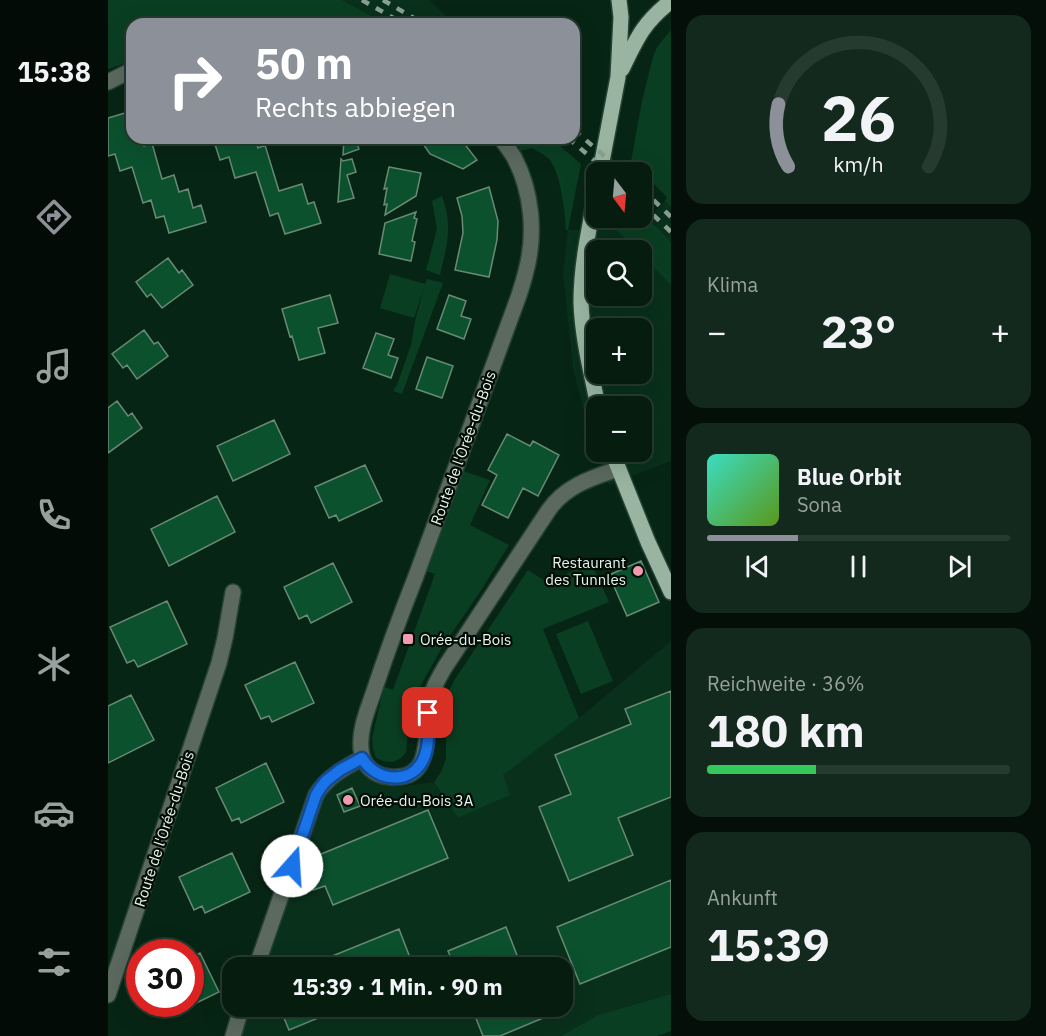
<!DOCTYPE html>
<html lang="de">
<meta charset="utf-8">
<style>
:root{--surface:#051c0f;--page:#13291d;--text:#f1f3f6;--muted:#97a19e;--line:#263a2f;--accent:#8c9099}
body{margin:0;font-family:"IBM Plex Sans",sans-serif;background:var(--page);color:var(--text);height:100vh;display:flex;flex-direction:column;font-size:22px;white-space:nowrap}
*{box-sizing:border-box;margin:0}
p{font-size:20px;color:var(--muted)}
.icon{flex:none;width:33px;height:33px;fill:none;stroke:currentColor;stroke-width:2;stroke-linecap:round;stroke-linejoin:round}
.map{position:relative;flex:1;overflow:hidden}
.side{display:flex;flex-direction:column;gap:15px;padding:15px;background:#030f08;width:375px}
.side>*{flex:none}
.banner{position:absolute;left:18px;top:18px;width:454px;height:126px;border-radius:18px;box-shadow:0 6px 24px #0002,0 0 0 2px var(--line);background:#8c9099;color:#fff;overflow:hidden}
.needle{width:39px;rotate:164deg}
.fabs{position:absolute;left:478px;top:162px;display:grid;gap:12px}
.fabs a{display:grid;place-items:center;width:66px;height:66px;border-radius:12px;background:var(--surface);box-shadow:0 6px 24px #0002,0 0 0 2px var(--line);font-size:30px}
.speed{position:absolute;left:18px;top:939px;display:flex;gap:12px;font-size:30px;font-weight:700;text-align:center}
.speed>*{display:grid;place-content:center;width:78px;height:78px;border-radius:50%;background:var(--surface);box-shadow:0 6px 24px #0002,0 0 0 2px var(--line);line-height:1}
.speed .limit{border:9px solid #d22;background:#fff;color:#111}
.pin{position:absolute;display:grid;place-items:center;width:51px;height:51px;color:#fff;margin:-26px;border-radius:12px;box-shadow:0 3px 9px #0006}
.me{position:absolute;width:66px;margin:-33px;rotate:19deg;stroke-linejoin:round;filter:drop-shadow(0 0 4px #0008)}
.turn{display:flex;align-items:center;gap:21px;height:126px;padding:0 30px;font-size:27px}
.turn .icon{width:78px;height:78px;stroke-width:2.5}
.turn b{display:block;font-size:42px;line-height:51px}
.big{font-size:45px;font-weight:700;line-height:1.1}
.side .card{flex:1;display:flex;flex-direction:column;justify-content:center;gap:9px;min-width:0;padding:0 21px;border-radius:18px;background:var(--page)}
.side .dial{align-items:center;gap:0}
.dial svg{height:156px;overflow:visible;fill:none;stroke:var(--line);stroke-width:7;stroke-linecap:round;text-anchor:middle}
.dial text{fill:var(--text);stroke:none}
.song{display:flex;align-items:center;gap:18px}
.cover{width:72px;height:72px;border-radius:9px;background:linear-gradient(135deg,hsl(170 70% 55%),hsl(90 70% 35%))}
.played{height:6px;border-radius:3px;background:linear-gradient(90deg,var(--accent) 30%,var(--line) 30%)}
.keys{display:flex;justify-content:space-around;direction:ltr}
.heat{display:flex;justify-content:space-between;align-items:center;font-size:33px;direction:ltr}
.charge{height:9px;border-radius:4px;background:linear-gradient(90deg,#34c759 36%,var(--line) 0)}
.trip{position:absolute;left:114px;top:957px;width:351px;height:60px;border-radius:18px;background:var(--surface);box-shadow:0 6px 24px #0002,0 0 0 2px var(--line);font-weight:700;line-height:60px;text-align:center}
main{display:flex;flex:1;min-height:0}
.tabs{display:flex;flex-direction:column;width:108px;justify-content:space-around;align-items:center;background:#020b06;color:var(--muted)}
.tabs .icon{width:42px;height:42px}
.tabs .active{color:var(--accent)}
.tabs b{font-size:27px;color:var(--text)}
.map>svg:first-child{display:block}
</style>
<main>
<nav class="tabs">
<b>15:38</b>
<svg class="icon active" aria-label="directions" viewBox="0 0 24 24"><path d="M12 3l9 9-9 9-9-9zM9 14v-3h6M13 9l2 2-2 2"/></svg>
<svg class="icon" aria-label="music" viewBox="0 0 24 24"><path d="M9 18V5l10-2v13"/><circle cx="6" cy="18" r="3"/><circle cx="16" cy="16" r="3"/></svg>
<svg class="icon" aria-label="phone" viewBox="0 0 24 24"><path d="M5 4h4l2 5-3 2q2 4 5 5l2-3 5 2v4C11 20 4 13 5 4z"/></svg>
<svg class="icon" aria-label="climate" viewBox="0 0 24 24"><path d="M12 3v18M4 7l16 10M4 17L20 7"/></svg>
<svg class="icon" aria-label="car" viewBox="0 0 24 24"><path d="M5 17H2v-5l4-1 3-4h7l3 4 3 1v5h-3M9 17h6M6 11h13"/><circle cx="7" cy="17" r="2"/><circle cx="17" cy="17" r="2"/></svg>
<svg class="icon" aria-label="filters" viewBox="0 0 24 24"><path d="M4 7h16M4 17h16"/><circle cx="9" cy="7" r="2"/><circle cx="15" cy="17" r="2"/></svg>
</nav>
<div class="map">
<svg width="563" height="1036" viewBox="0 0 563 1036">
<rect width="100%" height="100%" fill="#072514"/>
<!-- built -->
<path fill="#09301b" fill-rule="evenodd" d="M234,0H321L347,24H278Z
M557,201L563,207V243L551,229L540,220Z
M506,228L529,250H489V296H534V256L563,285V461L501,485L490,452H534V406H489V450L479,423L465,368L455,274L460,230ZM489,328H534V374H489Z
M563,641V994L490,1015L453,1036H132L142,1007L454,1006V968L155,967L213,797L228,783L255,765L291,787L326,782L350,818L401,795L394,775L471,718Z"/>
<!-- green -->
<path fill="#0a3e22" d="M0,0H234L278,24H24V61L0,69Z
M563,30V207L557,201L559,197L523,162L534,101L545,57L549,47Z
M406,138H445L444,139L473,164L460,230H458C457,212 453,173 441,159C437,155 429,151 424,148L413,151Z
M334,196C345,227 339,245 332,275L318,270L329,229L324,201Z
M509,218H531L537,223L540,220L551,229L563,243V285L534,256V250H529L506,228Z
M282,274L317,284L319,279L335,283L294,394L285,391L289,385L303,345L307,321L316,288L306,318L272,308Z
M355,471L382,480L362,525L401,545L372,592L333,649L311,689L302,714L298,752L293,758L285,762L275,761L268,758L265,749L264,738L276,687L285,690L327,574L315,570Z
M482,560L501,602L435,629L471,718L395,775L402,795L350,818L326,782L333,772L338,759V739L333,706L347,679L420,570L442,584Z
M480,621L505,681L473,694L448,634Z
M563,994V1031L549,1036H453L490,1015Z"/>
<!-- building -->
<path fill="#0b512e" stroke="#6a8a75" stroke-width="1.5" d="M17,113L21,129H24V138H33L36,146L44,143L54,179L66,175L71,192L80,189L85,208L93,205L98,222L61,233L56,216L48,218L43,200L35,203L24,167L12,171L7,154L0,156V118Z
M105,138H147L150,148L157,145L171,191L194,184L200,204L206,202L213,223L177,234L170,213L162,216L148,172L127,178L121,157L112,160Z
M236,138H247L251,149L235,155Z
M311,138H352L369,160L355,169L322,154Z
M233,159L235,161L244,159L248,172L239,175L246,198L230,202Z
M281,167L313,173L308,196L277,215L279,204L276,205L279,188L276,189Z
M381,187L390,221L389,240L381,277L347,270L355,233L354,216L349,198Z
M308,212L306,218L309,219L304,241L307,242L303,261L271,254L277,223Z
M60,258L71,273L74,270L85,285L54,308L43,294L39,297L28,282Z
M222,295L230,323L210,328L217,353L191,360L184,336L182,337L174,309Z
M341,295L358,301L353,316L363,319L356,339L329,329Z
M36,330L46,344L50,342L60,356L29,379L19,365L15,368L4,354Z
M268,333L286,339L280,355L290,358L283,378L255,368Z
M319,357L345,366L334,398L308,389Z
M9,401L20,416L24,413L34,428L0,453V408Z
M166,420L182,454L125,481L109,446Z
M399,434L422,446L425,441L451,455L430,496L415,488L400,518L374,505L389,475L380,470Z
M257,465L274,501L231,521L228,515L221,518L207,487Z
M109,496L127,532L61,566L43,529Z
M533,561L551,602L519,616L501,575Z
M225,563L244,602L203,623L199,615L191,619L176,587Z
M59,601L79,644L30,667L26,660L19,663L2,627Z
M187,662L206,703L164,722L161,716L153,719L137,685Z
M563,691V797L510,818L525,855L461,881L431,807L463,794L447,755L523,724L517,709Z
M23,695L46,740L0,763V706Z
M158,763L176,802L133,823L131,818L124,821L108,788Z
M244,788L252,806L236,812L229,795Z
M320,810L340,858L225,905L217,886L205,890L199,875L212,870L206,857Z
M124,853L142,892L97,913L94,906L86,910L71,877Z
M563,880V947L472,984L449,927Z
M398,927L414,968H347L340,951Z
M291,929L306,968H197V967Z
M92,953L111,992L82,1006V958Z
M171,1006H237V1007L181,1030Z
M363,1006H430L435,1018L392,1036H375Z"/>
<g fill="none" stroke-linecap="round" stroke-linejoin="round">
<defs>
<path id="minor" d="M0,82L24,70
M393,138C397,144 402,151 406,157C424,191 428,234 418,271C416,280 413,289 410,298C376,390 343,483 308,576C293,614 279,652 266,691C260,709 251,729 253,749C254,765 266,776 282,777C327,781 316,732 321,705C323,691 330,679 337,667L440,511C457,486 483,478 510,469
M148,968L208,795C219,777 236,768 254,758
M0,995L111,663L117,638L125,592
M125,1036L134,1006"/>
<path id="major" d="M514,69C529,38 535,23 563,1
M492,172L510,77L513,17L511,0
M489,187C482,225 473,263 473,302C474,337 483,372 490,406
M504,452L540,542L563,592"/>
</defs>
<!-- minor casing -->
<use href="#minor" stroke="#264232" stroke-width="18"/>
<!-- major casing -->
<use href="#major" stroke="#264232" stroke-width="18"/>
<!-- minor -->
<use href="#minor" stroke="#5b695f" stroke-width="15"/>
<!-- major -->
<use href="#major" stroke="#99b5a1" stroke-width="15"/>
<!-- rail -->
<path stroke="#889f91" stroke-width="4.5" stroke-dasharray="8 8" stroke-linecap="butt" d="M254,0L296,24
M275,0L316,24
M466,130L515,172
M460,138L500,172
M534,189L563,217
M534,204L563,232"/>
</g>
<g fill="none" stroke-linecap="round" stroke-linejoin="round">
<defs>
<path id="route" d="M184,866L208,795L213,787L218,781L232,770L254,758C267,781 302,786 315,760C322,746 320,728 320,713"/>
</defs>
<!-- route casing -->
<use href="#route" stroke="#114b97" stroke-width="15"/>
<!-- route -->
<use href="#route" stroke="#1a73e8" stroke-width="10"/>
</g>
<!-- markers -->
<g fill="#f29aae" stroke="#020b05" stroke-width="2">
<circle cx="530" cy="571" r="6"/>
<rect x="294" y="633" width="12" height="12" rx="3"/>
<circle cx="240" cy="800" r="6"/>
</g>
<g text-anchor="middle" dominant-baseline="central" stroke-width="4.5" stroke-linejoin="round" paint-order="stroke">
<!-- street labels -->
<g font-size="15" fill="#e5f6ea" stroke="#020b05">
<text transform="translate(355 448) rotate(-70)">Route de l'Orée-du-Bois</text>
<text transform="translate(56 829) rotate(-72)">Route de l'Orée-du-Bois</text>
</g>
<!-- poi labels -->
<g font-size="15" fill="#e5f6ea" stroke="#020b05" text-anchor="start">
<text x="518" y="562" text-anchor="end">Restaurant<tspan x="518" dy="17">des Tunnles</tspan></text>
<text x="312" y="639">Orée-du-Bois</text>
<text x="252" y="800">Orée-du-Bois 3A</text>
</g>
</g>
</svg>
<div class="fabs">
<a><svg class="needle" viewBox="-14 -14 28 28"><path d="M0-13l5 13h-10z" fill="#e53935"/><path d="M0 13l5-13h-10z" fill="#97a19e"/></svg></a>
<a><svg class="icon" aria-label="search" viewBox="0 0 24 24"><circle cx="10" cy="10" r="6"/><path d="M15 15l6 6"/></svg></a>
<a>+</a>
<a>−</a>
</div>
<div class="speed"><div class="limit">30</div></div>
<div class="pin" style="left:320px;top:713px;background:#d93025"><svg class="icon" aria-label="arrive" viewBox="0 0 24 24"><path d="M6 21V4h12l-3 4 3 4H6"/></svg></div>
<svg class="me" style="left:184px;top:866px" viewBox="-20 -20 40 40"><circle r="19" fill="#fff"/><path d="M0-13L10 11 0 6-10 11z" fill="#1a73e8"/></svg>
<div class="trip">15:39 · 1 Min. · 90 m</div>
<div class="banner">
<div class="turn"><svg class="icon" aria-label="right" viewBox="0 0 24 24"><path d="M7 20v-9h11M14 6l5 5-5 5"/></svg><div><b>50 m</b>Rechts abbiegen</div></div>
</div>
</div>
<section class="side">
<div class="card dial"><svg viewBox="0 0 100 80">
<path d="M14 69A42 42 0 1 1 86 69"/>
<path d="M14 69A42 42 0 0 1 9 37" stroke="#8c9099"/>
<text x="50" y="56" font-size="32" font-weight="700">26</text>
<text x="50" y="72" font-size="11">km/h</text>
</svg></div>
<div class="card"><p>Klima</p>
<div class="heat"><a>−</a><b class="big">23°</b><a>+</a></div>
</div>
<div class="card">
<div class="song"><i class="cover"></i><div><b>Blue Orbit</b><p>Sona</p></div></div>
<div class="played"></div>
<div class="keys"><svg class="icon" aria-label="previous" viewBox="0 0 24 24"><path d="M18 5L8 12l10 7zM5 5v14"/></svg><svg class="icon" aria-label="pause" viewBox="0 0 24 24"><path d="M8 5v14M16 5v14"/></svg><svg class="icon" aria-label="next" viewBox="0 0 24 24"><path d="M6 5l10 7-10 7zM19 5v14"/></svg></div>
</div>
<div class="card"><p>Reichweite · 36%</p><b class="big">180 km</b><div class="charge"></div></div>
<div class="card"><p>Ankunft</p><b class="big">15:39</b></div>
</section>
</main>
